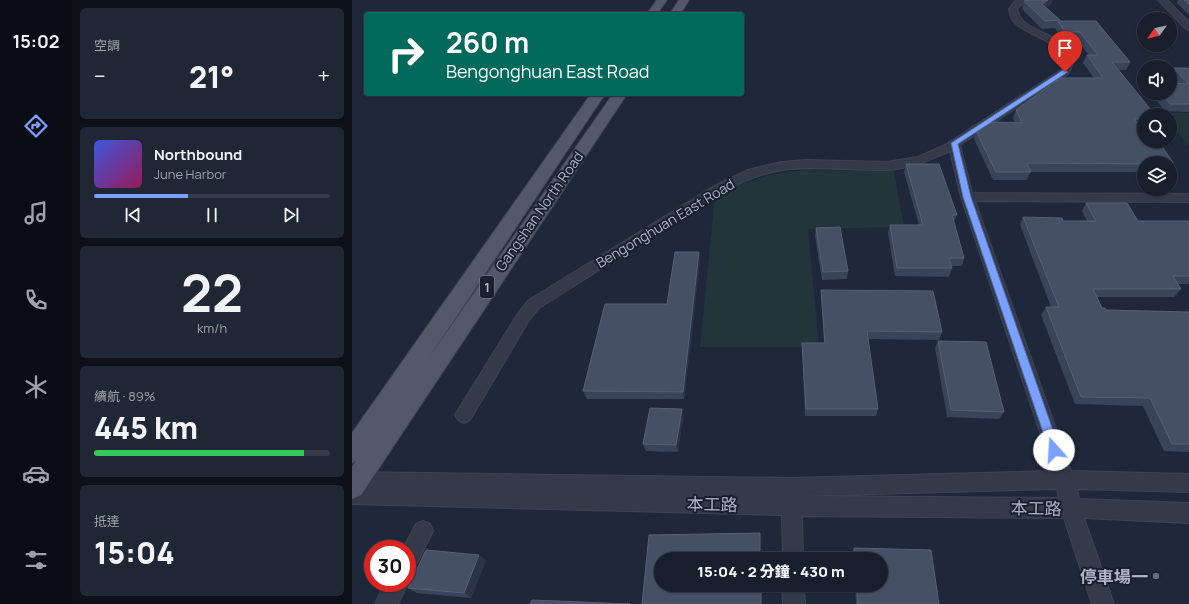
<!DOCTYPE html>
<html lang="zh-TW">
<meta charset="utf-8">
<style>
:root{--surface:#171e2c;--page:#202734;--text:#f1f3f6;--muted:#9ea2a9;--line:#363c48;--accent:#7ba0fe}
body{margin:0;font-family:Manrope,"Noto Sans TC",sans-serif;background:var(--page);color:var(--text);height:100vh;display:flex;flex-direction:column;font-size:15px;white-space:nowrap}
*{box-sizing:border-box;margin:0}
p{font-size:13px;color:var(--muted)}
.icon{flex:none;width:22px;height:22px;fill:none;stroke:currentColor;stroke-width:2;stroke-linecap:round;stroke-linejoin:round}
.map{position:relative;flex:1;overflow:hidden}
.details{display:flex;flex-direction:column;gap:8px;padding:8px;background:#0d1018;width:280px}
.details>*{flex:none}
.hud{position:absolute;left:12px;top:12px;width:380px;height:84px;border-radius:4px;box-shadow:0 1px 3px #0004,0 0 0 1px var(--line);background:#00695c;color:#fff;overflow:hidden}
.needle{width:26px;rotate:236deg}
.buttons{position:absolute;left:785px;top:12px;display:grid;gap:8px}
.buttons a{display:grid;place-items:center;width:40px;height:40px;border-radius:50%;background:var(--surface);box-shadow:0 1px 3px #0004,0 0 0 1px var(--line);font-size:20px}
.speed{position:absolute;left:12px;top:540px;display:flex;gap:8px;font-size:20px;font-weight:700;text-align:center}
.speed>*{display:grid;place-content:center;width:52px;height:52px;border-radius:50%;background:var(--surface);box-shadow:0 1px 3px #0004,0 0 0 1px var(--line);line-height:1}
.speed .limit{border:6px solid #d22;background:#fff;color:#111}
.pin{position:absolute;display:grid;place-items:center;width:34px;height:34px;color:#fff;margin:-41px -17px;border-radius:50% 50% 50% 0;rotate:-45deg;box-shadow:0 0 4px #0007}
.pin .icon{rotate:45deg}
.me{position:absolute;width:44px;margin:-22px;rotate:341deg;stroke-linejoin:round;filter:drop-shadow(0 0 3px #0008)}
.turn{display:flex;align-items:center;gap:14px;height:84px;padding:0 16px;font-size:18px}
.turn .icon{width:52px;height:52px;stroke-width:2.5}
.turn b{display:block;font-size:28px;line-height:34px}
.big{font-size:30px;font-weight:800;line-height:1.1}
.details .tile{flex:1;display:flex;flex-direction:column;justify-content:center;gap:6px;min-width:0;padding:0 14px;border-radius:6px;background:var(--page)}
.details .dial{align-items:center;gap:0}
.dial b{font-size:52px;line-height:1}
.song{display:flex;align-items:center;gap:12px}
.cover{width:48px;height:48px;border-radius:6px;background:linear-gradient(135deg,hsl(230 70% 55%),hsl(330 70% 35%))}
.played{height:4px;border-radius:2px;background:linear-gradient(90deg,var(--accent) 40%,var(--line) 40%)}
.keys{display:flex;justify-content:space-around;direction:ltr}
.heat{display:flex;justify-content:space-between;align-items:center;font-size:22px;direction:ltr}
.charge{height:6px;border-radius:3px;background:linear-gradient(90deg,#34c759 89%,var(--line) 0)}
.trip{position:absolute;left:302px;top:552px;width:234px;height:40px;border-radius:20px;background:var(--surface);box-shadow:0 1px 3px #0004,0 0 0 1px var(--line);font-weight:800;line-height:40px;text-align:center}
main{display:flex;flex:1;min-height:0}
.dock{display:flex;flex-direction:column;width:72px;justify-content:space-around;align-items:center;background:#090c12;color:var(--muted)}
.dock .icon{width:28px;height:28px}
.dock .current{color:var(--accent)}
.dock b{font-size:18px;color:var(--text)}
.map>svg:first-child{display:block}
</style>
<main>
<nav class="dock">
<b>15:02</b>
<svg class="icon current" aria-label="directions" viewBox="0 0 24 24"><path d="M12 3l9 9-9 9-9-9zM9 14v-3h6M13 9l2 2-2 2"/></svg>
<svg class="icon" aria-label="music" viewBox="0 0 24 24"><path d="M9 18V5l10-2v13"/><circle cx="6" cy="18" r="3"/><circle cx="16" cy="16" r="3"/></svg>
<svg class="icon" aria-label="phone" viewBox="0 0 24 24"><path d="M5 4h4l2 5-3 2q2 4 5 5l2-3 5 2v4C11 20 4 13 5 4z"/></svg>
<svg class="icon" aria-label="climate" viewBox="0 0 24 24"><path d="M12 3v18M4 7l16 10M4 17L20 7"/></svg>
<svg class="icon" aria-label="car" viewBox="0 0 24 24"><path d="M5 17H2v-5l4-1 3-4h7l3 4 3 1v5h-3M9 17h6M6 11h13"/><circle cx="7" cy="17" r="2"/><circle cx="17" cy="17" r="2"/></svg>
<svg class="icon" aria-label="filters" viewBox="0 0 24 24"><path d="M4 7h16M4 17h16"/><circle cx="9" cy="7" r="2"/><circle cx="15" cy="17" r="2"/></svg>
</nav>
<section class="details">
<div class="tile"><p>空調</p>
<div class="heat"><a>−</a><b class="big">21°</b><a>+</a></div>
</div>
<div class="tile">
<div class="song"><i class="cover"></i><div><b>Northbound</b><p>June Harbor</p></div></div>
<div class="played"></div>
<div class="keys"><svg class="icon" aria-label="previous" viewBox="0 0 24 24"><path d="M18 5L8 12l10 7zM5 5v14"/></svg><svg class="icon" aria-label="pause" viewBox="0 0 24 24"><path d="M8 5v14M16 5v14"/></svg><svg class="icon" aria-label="next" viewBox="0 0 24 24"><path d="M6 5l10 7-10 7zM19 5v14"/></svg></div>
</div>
<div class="tile dial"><b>22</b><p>km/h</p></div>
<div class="tile"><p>續航 · 89%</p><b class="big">445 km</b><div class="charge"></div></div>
<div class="tile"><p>抵達</p><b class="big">15:04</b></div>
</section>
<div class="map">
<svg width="837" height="604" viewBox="0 0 837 604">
<rect width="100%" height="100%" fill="#1f283a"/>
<!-- green -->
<path fill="#21353b" d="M811,113H837V147L818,122V115H812Z
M456,170L542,171L552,227L456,229L467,347H348L363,196C395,181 420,172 456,170Z"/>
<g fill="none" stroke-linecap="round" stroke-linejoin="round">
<defs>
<path id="minor" d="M664,0H677L670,4L665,9C666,12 667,16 669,18C682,38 739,38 716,74L608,145L620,193L837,194V202L623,201L719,471L837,474V492L725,489L727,499L837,503V523L732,518L762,604H740L712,518L450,516L451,559H431L430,515L0,504V472L439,478L701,471L609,197L598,151C578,160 557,169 534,170C499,171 464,165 430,170C409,173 391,182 372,191L187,308L177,320L118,420L112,423L106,420L103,415L167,312L177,300L364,185L396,170L429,162L454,160L535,162L566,157L593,145L709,70C710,67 713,62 712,59C710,41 672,35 661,21C659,18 658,13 657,9ZM705,489L707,498L449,496Z
M806,0H815L837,22V30L834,29Z
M71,521L78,524L81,531L62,569L55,572V549H51L64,524Z
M55,581L56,583L46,604H23L33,583H55Z
M430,585H452L453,604H431Z"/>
<path id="major" d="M305,0H315L305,14H295Z
M327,0H337L328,14H318Z
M239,94H253L76,359L261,94H275L9,495L0,499V467L4,461L0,463V433Z"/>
</defs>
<!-- minor casing -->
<use href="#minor" stroke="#3d4354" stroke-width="2"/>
<!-- major casing -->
<use href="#major" stroke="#3d4354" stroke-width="2"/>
<!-- minor -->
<use href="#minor" fill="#333a4a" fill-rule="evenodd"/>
<!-- major -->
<use href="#major" fill="#51596a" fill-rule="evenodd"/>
</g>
<!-- wall -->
<path fill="#3a4459" d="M826,0H837V15L825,3Z
M672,1L700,3L694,7L708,20V21H744L778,62L774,70H766L792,115V127H788L803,147L822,164L818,170V163H792V172H678L675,180H641L622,139L624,131L663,123L661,118L664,110L742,78L731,63L735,55H737L725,40L710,39L703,28H704L690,29L670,9Z
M822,68L837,70V112L813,111L799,93H818L824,83L818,77V75Z
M554,164L605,215L602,222L612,258L610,266H599L600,268L597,277L543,276L536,233L538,225H567L552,172Z
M734,203L786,221H837V284H826L829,289L822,297H745L750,308L754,310L837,312V452L812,451L791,406L723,404L689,315L694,307H699L668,225L671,217L711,221H735L730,211Z
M464,228L496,271L495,279L470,280L463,236Z
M348,260L332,399H235L231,391L315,304Z
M469,290L590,332L587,340L516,339L526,409L524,416H453L450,350V343H472L469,298Z
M586,341L652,412L647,419L595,417L583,348Z
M331,416L326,452L294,451L291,444Z
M502,548L579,550L587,604H504L503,585H529V559H501L500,554Z
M134,560L119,598L65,593L56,588Z"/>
<!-- shaded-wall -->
<path fill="#2a3348" d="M696,0H701L700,3L688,11L690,4Z
M347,252L348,260L332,399L331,392Z
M330,409L331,416L326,452L324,445Z
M127,555L134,560L119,598L112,593Z"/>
<!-- building -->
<path fill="#465065" stroke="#566074" d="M674,0H696L690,4L708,20L693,21L672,1Z
M832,0H837V4Z
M706,21H744L778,62H760L803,115H792V119H782L792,132V141H798L803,147L811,148L822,164H818V163H792V164L675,163L679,172H644L624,131L639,122L670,123L664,110L708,78H751L735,55H746L728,32H713Z
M822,68H836L837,70V104H818L809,93H818V83L836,84Z
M554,164H587L605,215H600L612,258H597L600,268H545L538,225H571Z
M734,203H775L786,221H837V276H821L829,289H741L750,308H753L754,310L837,312V444H820L798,398L729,397L694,307H707L671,217L710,218L711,221H744Z
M488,227L496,271L471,272L464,228Z
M323,252H347L331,392L231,391L253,304H315Z
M469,290L581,291L590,332L515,331L526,409H454L450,343H473Z
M586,341L634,342L652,412L599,410Z
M298,408L330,409L324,445L291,444Z
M408,533V559H309V585H409V604H290L297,535Z
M502,548L579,550L587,604H506L505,585H529V559H503Z
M74,550L127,555L112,593L56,588Z
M180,600L278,604H178Z"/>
<!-- route -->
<path fill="#7ba0fe" stroke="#5068a5" d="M711,70L716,72L606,144L619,197L708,450L706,454L702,455L698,454L697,450L611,197L599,143Z"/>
<!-- markers -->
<circle fill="#5c6f8a" stroke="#191f2f" stroke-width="1.5" cx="804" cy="576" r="4"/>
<g text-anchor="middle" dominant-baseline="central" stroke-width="4" stroke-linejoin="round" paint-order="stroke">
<!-- shield labels -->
<rect fill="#191f2f" stroke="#818899" stroke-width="1" x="128" y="276" width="14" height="22" rx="3"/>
<g font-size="13" font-weight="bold" fill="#aeb5c7">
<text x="135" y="287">1</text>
</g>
<!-- street labels -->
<g font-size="14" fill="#aeb5c7" stroke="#191f2f">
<text transform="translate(187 211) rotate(-55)">Gangshan North Road</text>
<text transform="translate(313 223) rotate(-31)">Bengonghuan East Road</text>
</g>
<!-- near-street labels -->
<g font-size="17" fill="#aeb5c7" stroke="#191f2f">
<text transform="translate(360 504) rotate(1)">本工路</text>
<text transform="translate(684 508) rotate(1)">本工路</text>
</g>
<!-- near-poi labels -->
<g font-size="17" font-weight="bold" fill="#aeb5c7" stroke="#191f2f" text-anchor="end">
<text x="796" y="576">停車場一</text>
</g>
</g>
</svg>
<div class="buttons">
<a><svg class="needle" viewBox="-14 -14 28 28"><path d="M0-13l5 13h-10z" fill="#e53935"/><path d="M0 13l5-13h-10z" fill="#9ea2a9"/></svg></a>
<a><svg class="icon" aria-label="sound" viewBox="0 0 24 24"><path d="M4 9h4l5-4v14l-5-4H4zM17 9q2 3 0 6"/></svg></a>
<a><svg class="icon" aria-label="search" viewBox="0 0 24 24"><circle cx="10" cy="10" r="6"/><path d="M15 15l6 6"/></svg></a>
<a><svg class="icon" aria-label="layers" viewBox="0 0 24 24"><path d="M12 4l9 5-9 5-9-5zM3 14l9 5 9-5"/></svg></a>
</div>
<div class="speed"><div class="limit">30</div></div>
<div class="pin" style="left:713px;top:72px;background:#d93025"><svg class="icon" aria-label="arrive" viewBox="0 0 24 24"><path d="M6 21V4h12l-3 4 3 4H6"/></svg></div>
<svg class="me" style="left:702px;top:450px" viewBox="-20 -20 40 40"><circle r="19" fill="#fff"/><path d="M0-13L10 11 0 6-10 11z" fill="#7ba0fe"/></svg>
<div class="trip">15:04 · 2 分鐘 · 430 m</div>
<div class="hud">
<div class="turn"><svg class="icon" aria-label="right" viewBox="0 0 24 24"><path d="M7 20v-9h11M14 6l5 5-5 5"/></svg><div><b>260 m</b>Bengonghuan East Road</div></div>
</div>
</div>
</main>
